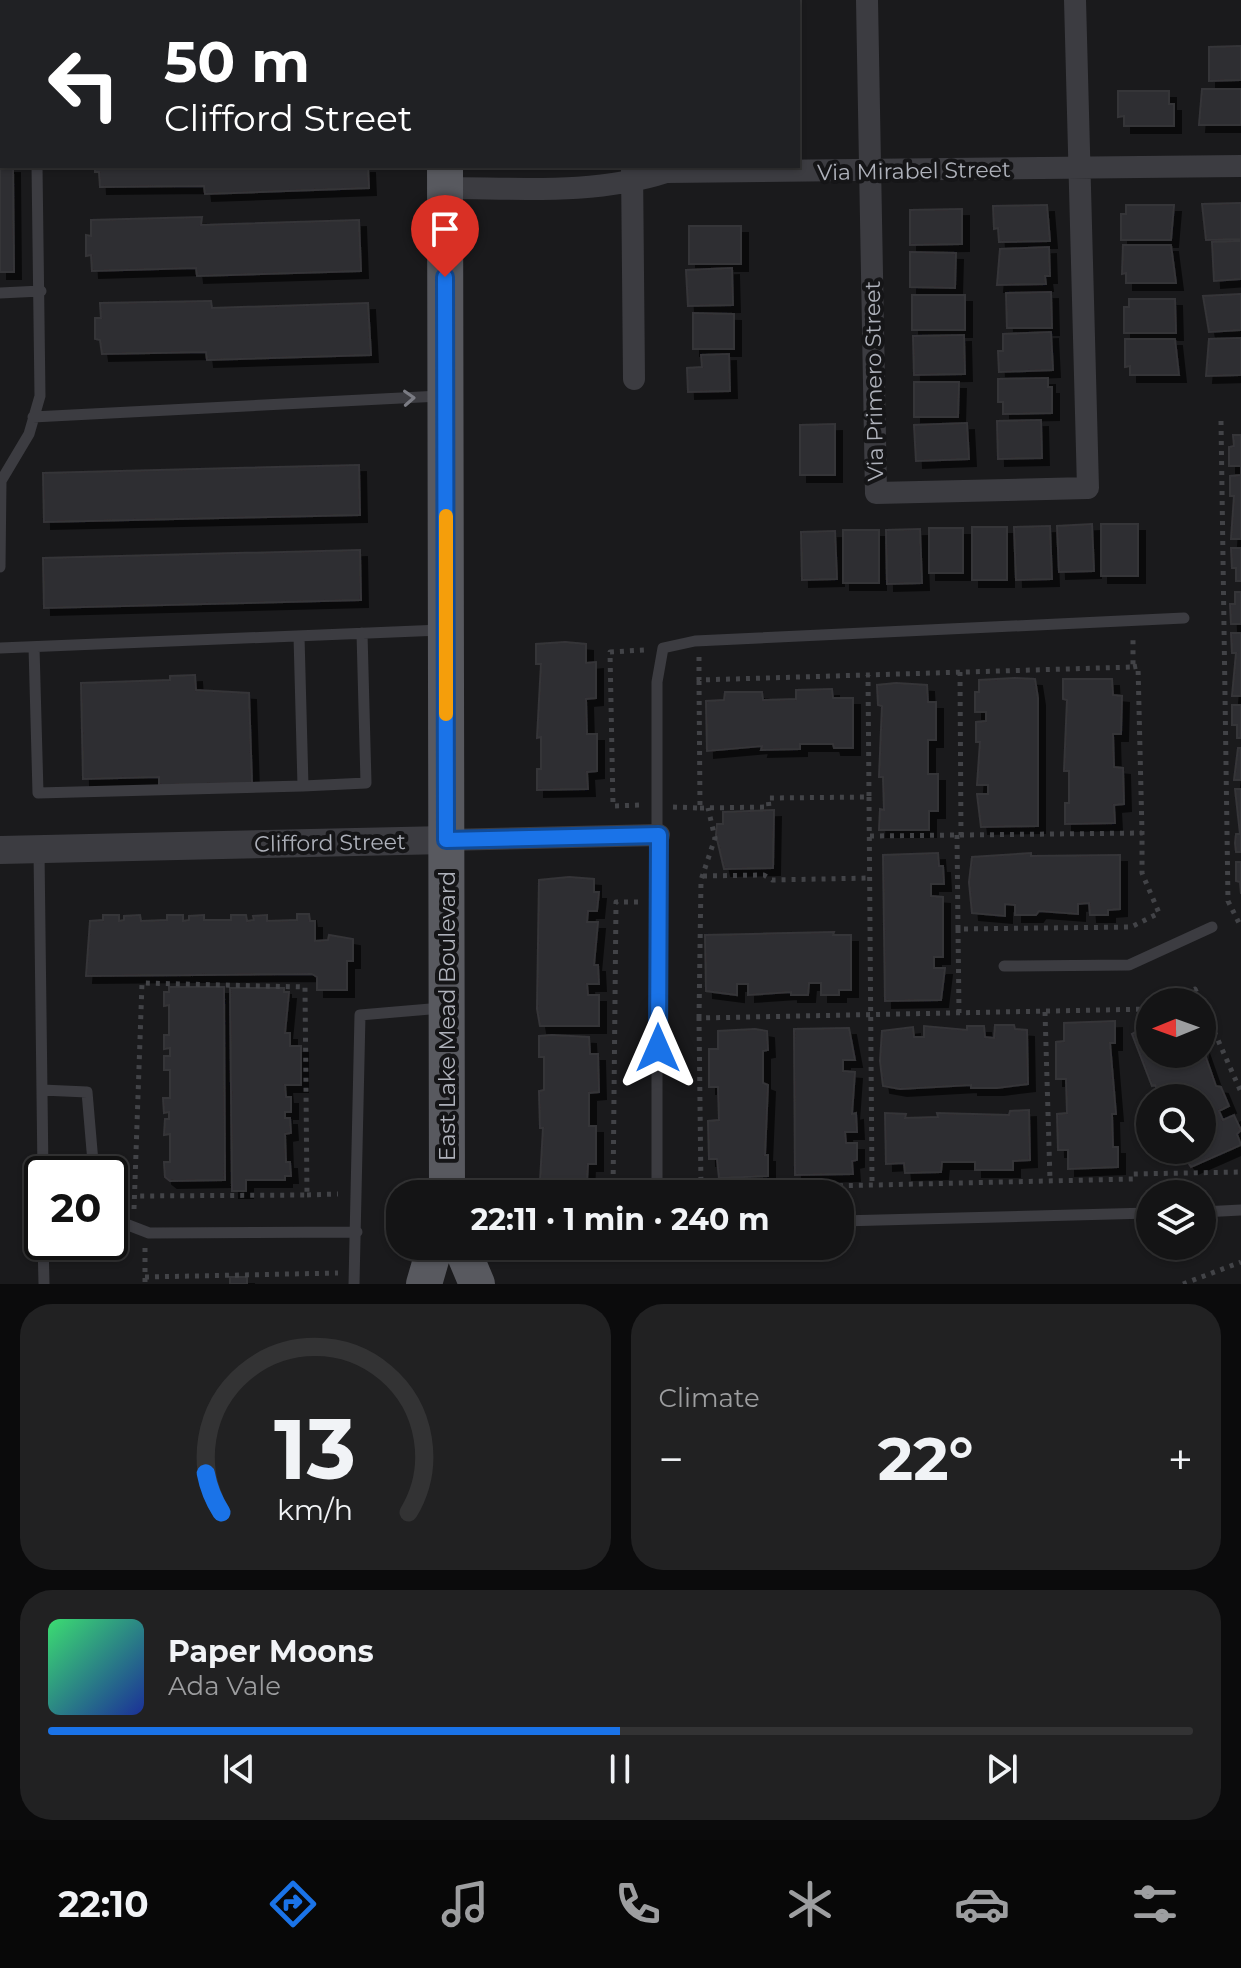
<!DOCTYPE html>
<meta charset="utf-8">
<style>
:root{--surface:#141415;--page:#212122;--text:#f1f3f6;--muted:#9d9ea0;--line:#333334;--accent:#1a73e8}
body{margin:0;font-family:Montserrat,sans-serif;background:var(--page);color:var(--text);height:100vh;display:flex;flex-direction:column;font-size:30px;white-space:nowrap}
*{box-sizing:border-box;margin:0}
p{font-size:26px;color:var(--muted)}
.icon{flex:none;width:44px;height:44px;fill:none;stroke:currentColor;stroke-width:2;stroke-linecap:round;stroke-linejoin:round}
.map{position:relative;height:1284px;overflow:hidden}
.sheet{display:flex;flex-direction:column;gap:20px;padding:20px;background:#0b0b0c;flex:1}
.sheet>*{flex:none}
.hud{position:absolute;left:0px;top:0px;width:800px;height:168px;box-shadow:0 2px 6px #0004,0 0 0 2px var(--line);background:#202124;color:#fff;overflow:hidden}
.needle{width:52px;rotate:269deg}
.tools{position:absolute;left:1136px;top:988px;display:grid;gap:16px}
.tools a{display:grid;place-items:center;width:80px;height:80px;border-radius:50%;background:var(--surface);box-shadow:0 2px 6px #0004,0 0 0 2px var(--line);font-size:40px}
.speed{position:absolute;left:24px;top:1156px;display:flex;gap:16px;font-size:40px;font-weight:700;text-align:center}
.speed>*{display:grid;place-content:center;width:104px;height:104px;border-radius:50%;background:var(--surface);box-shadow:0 2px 6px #0004,0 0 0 2px var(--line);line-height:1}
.speed .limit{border:4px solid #111;border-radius:12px;background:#fff;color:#111}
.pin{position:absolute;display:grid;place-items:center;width:68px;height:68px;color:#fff;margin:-82px -34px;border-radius:50% 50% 50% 0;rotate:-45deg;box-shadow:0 0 8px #0007}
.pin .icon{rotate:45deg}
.me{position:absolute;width:88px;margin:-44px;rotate:0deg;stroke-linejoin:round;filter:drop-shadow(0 0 6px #0008)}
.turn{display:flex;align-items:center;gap:28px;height:168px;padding:0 32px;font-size:36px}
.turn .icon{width:104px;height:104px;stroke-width:2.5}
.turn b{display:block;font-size:56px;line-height:68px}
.big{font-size:60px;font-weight:700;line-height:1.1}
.sheet .card{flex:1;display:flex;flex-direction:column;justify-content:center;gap:12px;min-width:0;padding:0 28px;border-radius:32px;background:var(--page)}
.sheet .dial{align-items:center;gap:0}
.dial svg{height:208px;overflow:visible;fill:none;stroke:var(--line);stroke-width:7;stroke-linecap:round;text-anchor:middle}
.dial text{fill:var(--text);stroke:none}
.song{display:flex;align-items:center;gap:24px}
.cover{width:96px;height:96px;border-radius:12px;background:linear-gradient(135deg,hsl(140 70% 55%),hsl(230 70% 35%))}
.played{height:8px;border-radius:4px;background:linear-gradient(90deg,var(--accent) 50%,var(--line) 50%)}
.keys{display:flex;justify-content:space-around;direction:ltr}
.heat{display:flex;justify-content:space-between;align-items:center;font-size:44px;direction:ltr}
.sheet .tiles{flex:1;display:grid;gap:20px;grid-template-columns:1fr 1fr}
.card:last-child{grid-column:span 2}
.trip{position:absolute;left:386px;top:1180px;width:468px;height:80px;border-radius:32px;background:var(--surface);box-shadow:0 2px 6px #0004,0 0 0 2px var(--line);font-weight:700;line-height:80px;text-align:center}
.menu{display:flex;height:128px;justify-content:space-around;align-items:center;background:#080808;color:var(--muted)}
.menu .icon{width:56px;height:56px}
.menu .current{color:var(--accent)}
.menu b{font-size:36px;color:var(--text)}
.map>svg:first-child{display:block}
</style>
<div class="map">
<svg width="1241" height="1284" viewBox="0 0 1241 1284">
<defs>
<filter id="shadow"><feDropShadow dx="7" dy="7" stdDeviation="0" flood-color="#0009"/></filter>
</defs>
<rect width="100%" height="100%" fill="#1a1a1c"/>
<!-- building -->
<path fill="#2e2d30" stroke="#353438" stroke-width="2" filter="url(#shadow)" d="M1241,46V80L1209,81V47Z
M1202,89H1241V125H1199Z
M0,91L2,166H13L14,272H0Z
M1118,91H1169V104H1174V126H1124V116L1118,117Z
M95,166H368L369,188L205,194L204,186L100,187L99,172H95Z
M1241,203V239L1206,240L1202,204Z
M1047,205L1050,241L999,242L998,228L994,229L993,206Z
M1126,205H1174L1171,240H1121V214H1126Z
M962,209V244L910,245V210Z
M202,217L201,225L359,220L361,271L197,276L196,268L92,271L91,255L86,256V235L91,236V220Z
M689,226H741V264H689Z
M1241,241V279L1214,281L1212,242Z
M1123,245H1171L1176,283H1126V273L1122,274Z
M1049,247L1050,276H1045L1046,284L997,285L1000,249Z
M910,252L956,253L955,288L910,287Z
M732,268L733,305L688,306L686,270Z
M1051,292L1052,328H1007L1006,293Z
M1241,294V330L1209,332L1203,296Z
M912,295H965V330H912Z
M1129,299H1175L1176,333H1124V307H1129Z
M211,301L212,308L368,303L371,355L207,360L206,352L102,354L100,340L95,339V318H101L100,303Z
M693,313L734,314V349H693Z
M1051,332L1053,370L999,372L998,351H1003V334Z
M964,335L965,374L914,375L913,336Z
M1241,338V375L1206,376L1209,339Z
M1125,339H1175L1179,375H1130V366L1125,367Z
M729,354L730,391L688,392L687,368L702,367L701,355Z
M1048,378V387H1052V413L1003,414V402H998V379Z
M914,382H959L958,417H914Z
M1041,420L1042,458L998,459L997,421Z
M967,423L969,459L916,461L914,425Z
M835,424V475H800V425Z
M1233,435H1241V539H1231L1234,496H1230V476L1241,475V466H1229V447L1234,446Z
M359,465L360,515L44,522L43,473Z
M1092,524L1094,571L1059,572L1057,526Z
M1101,524H1138V576H1101Z
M1050,526L1052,579L1016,580L1014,527Z
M972,527H1007V580H972Z
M929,528H963V573H929Z
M920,529L922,583L887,584L886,530Z
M843,530H879V583H843Z
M835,531L837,579L802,580L801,532Z
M1231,548H1241V581H1236V568H1232Z
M360,550L361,600L44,608L43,558Z
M1235,592H1241V624H1231L1230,604H1235Z
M1231,633H1241V696H1232L1236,653H1232Z
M565,642L586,644V663L596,662V698L586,699L587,734H597V771L587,772L588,789L537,790V769H541V737L537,738L541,664H536V644Z
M195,675L196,690L249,693L252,783L159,785V777L83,779L81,683L170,680V676Z
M1015,678L1035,679L1038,698V826L981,827L977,794H988V785H977L980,742H976V722L986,721V712H975V692H979V680Z
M1063,679H1112L1113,695L1122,696L1121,734H1113L1114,767L1123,768L1124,804L1114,805L1115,823L1065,824V803H1069V771H1064L1067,700L1063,699Z
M896,683L927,685L928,702H936V740H928V774H938V811H929V830H879L880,809L884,810L883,777H879L882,706L878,705L877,685Z
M832,689L833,698H853V748H834L833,744H800V749L761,750L762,746L707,751L706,701L724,700L725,692H762L763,700L796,699V690Z
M1232,705H1241V738H1237V725H1232Z
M1238,748H1241V780H1234Z
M1235,789H1241V852H1236L1235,843L1236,834H1240Z
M774,810L773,868L724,869L716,835L717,824H723V812Z
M938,853L939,866H943L944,884H931V896L943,897V957H934V968H945L941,1000L885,1001L883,855Z
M1031,853V856L1120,855V909L1108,910V915H1090L1089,903L1078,904V914L1039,911L1036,915H1015V905L1005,904V916L972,913L969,882L972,857Z
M1236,862H1241V894L1240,882L1236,881Z
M569,877L594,879V892H599L597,911H588L587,922H598L594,965H598L599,984H587L588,995H599V1026H540L537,1009L539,880Z
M297,914H309L310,921H315V941L328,940L329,935L353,939V961H347V990H317V977L312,974L86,976L90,921L103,920V915H119V921L124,920V916L140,915L141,921L167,920V915H183V921L189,920V916L204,915V920H231V915H246L247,921L254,920L253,916L267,915V921L297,920Z
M834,932L833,935H851V990H839V995H821V983H809L808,995H791V992L748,995V984H737V995L706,991L705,935Z
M169,987H224L225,1180L170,1181L165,1177L164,1162H170V1134L164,1135L165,1119H169V1112L164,1113L163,1098H170V1070H164V1056H170V1048L164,1049V1035H169V1005L164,1006V992H169Z
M230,988H284V992H289L285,1033H290V1046H301V1085H285L286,1097H291V1112H285V1118H290L291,1133L285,1134L286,1162H290L291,1176H285V1180H246V1191H232Z
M1115,1021V1043H1110L1116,1114H1112L1113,1147H1118V1167L1068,1169V1150H1058L1057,1114L1067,1113L1066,1079H1056V1042L1064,1041V1023Z
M1150,1024V1054H1202L1203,1049L1216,1086L1221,1087L1229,1106L1219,1111L1223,1120L1234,1115L1241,1130L1237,1134L1241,1145L1191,1167L1180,1150H1202V1098H1161L1155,1085L1152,1086L1132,1034Z
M995,1025H1014L1015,1029L1027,1030L1028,1084L997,1088H971V1085L900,1089L883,1086L880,1061L882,1031L913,1027L914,1037H924V1026L967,1030V1026H984L985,1037L994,1038Z
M849,1028L855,1060H843V1071L855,1072L852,1114L856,1113L857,1132H845L846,1143H857V1160L852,1161L853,1174L795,1175L794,1029Z
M755,1029L767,1031L768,1050L763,1051V1083L768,1085L765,1155H768V1176L719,1178L717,1159H709L708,1121L719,1120L718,1087H709V1049H718V1031Z
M552,1035L589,1037L590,1054H598L599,1092L589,1093V1126H596V1164H588L587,1182H540L543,1128H540L539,1091L544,1090V1057H539V1036Z
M1029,1110L1030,1160L1013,1161V1170H975V1162H942L941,1172L905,1173L904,1163L886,1164L885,1113L906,1114L905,1118L938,1117L937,1113L1009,1115L1010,1111Z
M230,1277H247V1284H230Z"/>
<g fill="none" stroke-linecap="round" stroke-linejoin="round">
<!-- path -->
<path stroke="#424347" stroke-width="5" stroke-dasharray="4 6" stroke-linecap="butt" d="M1221,421L1228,901L1240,925
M699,657V680L1133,667V638
M960,672L961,835
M869,797L872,1185
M639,805L613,806L610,652L644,650
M673,807L700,808L699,680
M700,808L769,807L768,798L869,797L868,675
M957,835L958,929
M870,836L1142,833L1138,666L1133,667
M703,876L764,875L772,880L870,878
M1167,1002L1195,989L1201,1002
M1202,1004L1241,1092
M1150,1009L699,1018L701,1189L1133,1179V1174L1241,1172
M1045,1012L1050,1180
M959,1013L958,929L1131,927L1159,913L1142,873V833
M699,1018L701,880L715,838L708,808
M613,1194L616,902H642
M307,1195L338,1194
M134,1209L142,983L305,987L307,1195L136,1196
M145,1248V1284
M145,1277L338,1273
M1183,1284L1241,1262"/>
<!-- service -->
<path stroke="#3c3c41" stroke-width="11" d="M0,51H2
M0,293L41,291
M33,417L440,396
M0,567L1,481L29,434L40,396L37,166
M34,647L38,793L303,786L299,636
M0,648L441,630
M303,786L366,783L362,633
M39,851L43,1174
M1004,966L1129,965L1212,927
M42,1090L87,1092L94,1174
M657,1194V682L663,648L695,641L1184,618
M1202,1212L1241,1210
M110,1218L149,1233L357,1232
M840,1221L1150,1213
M43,1242L44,1284
M354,1284L360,1015L442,1008"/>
<!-- minor -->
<path stroke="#3c3c41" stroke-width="22" d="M867,0L876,493L1088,488L1075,0
M41,2L100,0
M0,3H2
M632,166L634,379
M445,188C519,188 595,195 666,172L1241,166
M446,840L659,835"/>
<!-- tertiary -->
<path stroke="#3c3c41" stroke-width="28" d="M0,850L446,840"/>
<!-- primary -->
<path stroke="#58595f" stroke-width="36" d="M445,0V2
M445,166L447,1194
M461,1246L477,1284
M424,1284L435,1246"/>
</g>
<!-- one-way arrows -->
<defs><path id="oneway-chevron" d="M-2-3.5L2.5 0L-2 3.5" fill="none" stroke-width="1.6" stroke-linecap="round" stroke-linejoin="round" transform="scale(2)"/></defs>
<use stroke="#7b7c84" href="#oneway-chevron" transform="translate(409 398) rotate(-3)"/>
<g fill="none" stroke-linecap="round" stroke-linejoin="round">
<defs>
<path id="route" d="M445,277L446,840L659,835L658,1048"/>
</defs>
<!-- route casing -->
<use href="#route" stroke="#114b97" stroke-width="20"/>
<!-- route -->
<use href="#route" stroke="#1a73e8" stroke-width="14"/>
<!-- slow -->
<path stroke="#f59e0b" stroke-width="14" d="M446,516V714"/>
</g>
<g text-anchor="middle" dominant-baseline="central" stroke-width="8" stroke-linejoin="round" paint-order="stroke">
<!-- street labels -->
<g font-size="22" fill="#aeb1ba" stroke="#151517">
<text transform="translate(914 171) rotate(-1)">Via Mirabel Street</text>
<text transform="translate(874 381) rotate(-91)">Via Primero Street</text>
<text transform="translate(330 843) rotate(-1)">Clifford Street</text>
<text transform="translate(447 1016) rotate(-90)">East Lake Mead Boulevard</text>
</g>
</g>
</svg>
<div class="tools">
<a><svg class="needle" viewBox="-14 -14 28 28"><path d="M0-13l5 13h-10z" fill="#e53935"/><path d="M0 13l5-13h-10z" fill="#9d9ea0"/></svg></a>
<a><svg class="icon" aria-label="search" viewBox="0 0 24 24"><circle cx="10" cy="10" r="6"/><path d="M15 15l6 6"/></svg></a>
<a><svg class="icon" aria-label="layers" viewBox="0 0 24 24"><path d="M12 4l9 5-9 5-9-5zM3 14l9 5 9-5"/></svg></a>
</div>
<div class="speed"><div class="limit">20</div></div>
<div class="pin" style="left:445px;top:277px;background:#d93025"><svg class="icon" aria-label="arrive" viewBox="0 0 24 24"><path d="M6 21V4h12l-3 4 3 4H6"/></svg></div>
<svg class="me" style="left:658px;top:1048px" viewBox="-20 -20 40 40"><path d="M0-17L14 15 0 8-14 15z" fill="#1a73e8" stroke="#fff" stroke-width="4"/></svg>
<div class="trip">22:11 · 1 min · 240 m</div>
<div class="hud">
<div class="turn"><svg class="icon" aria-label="left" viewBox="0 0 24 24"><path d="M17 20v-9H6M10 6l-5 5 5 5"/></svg><div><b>50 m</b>Clifford Street</div></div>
</div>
</div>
<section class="sheet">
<div class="tiles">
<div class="card dial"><svg viewBox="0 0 100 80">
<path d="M14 69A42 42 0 1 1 86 69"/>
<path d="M14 69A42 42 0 0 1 8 54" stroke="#1a73e8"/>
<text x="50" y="56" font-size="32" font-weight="700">13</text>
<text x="50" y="72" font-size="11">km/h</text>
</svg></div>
<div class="card"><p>Climate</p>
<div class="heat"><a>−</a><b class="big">22°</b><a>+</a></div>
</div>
<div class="card">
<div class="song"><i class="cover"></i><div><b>Paper Moons</b><p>Ada Vale</p></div></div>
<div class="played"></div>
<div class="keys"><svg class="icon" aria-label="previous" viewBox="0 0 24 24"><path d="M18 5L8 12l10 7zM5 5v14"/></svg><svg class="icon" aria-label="pause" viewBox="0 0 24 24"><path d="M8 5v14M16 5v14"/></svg><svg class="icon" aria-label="next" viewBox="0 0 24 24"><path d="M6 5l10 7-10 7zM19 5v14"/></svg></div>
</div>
</div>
</section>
<nav class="menu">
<b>22:10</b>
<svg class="icon current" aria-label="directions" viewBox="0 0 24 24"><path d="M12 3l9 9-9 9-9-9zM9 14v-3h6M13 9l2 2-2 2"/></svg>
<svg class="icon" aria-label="music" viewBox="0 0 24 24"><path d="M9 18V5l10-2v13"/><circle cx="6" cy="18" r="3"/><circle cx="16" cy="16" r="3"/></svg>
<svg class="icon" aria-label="phone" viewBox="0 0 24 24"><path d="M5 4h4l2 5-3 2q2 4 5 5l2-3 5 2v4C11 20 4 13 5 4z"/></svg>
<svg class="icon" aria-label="climate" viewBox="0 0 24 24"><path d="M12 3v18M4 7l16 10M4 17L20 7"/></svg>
<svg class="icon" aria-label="car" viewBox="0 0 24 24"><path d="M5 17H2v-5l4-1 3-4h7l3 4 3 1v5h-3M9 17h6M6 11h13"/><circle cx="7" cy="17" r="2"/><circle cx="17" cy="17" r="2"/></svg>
<svg class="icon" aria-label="filters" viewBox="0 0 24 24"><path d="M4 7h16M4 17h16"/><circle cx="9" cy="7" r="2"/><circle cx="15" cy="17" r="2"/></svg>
</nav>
